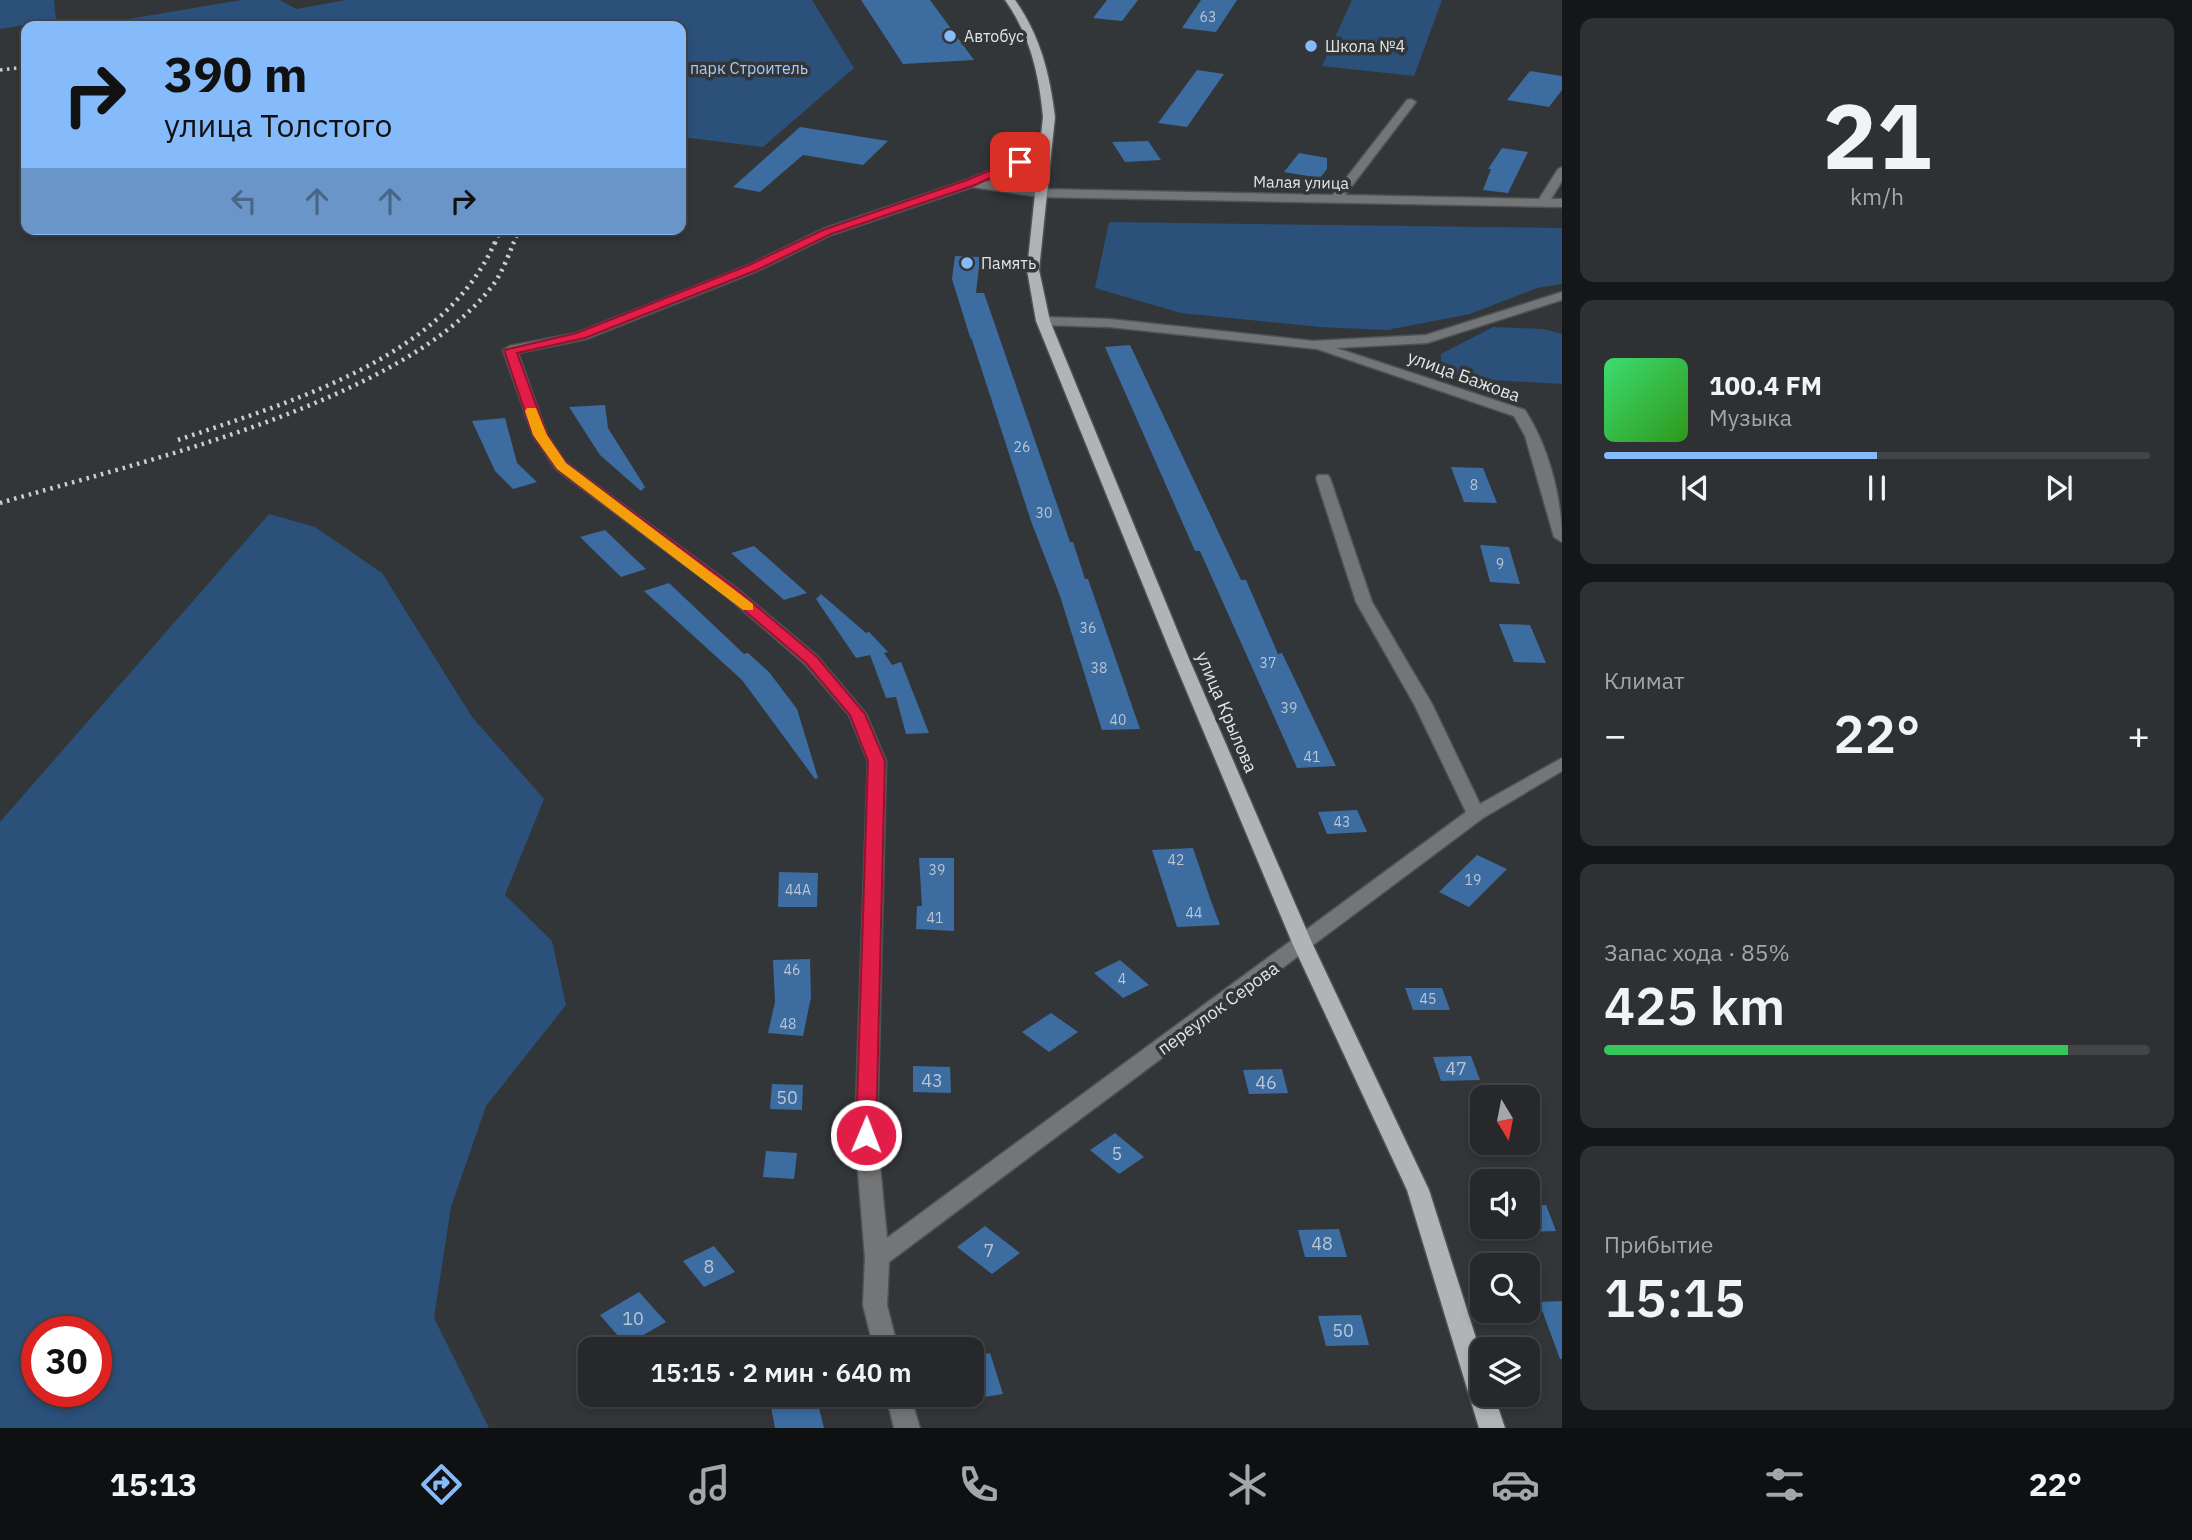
<!DOCTYPE html>
<html lang="ru">
<meta charset="utf-8">
<style>
:root{--surface:#26282b;--page:#2e3033;--text:#f1f3f6;--muted:#a4a6a9;--line:#424447;--accent:#85bbfb}
body{margin:0;font-family:"IBM Plex Sans",sans-serif;background:var(--page);color:var(--text);height:100vh;display:flex;flex-direction:column;font-size:26px;white-space:nowrap}
*{box-sizing:border-box;margin:0}
p{font-size:23px;color:var(--muted)}
.icon{flex:none;width:38px;height:38px;fill:none;stroke:currentColor;stroke-width:2;stroke-linecap:round;stroke-linejoin:round}
.map{position:relative;flex:1;overflow:hidden}
.panel{display:flex;flex-direction:column;gap:18px;padding:18px;background:#151618;width:630px}
.panel>*{flex:none}
.guide{position:absolute;left:21px;top:21px;width:665px;height:214px;border-radius:14px;box-shadow:0 4px 10px #0003,0 0 0 2px var(--line);background:#85bbfb;color:#111;overflow:hidden}
.needle{width:46px;rotate:170deg}
.tools{position:absolute;left:1470px;top:1085px;display:grid;gap:14px}
.tools a{display:grid;place-items:center;width:70px;height:70px;border-radius:14px;background:var(--surface);box-shadow:0 4px 10px #0003,0 0 0 2px var(--line);font-size:35px}
.speed{position:absolute;left:21px;top:1316px;display:flex;gap:14px;font-size:35px;font-weight:700;text-align:center}
.speed>*{display:grid;place-content:center;width:91px;height:91px;border-radius:50%;background:var(--surface);box-shadow:0 4px 10px #0003,0 0 0 2px var(--line);line-height:1}
.speed .limit{border:10px solid #d22;background:#fff;color:#111}
.pin{position:absolute;display:grid;place-items:center;width:60px;height:60px;color:#fff;margin:-30px;border-radius:14px;box-shadow:0 4px 10px #0006}
.me{position:absolute;width:77px;margin:-38px;rotate:1deg;stroke-linejoin:round;filter:drop-shadow(0 0 5px #0008)}
.turn{display:flex;align-items:center;gap:24px;height:147px;padding:0 28px;font-size:32px}
.turn .icon{width:91px;height:91px;stroke-width:2.5}
.turn b{display:block;font-size:49px;line-height:60px}
.lanes{display:flex;align-items:center;height:66px;padding:0 28px;background:#0003;justify-content:center;gap:35px;direction:ltr}
.lanes .off{opacity:.35}
.big{font-size:52px;font-weight:600;line-height:1.1}
.panel .card{flex:1;display:flex;flex-direction:column;justify-content:center;gap:10px;min-width:0;padding:0 24px;border-radius:14px;background:var(--page)}
.panel .dial{align-items:center;gap:0}
.dial b{font-size:91px;line-height:1}
.song{display:flex;align-items:center;gap:21px}
.cover{width:84px;height:84px;border-radius:10px;background:linear-gradient(135deg,hsl(140 70% 55%),hsl(110 70% 35%))}
.played{height:7px;border-radius:4px;background:linear-gradient(90deg,var(--accent) 50%,var(--line) 50%)}
.keys{display:flex;justify-content:space-around;direction:ltr}
.heat{display:flex;justify-content:space-between;align-items:center;font-size:38px;direction:ltr}
.charge{height:10px;border-radius:5px;background:linear-gradient(90deg,#34c759 85%,var(--line) 0)}
.trip{position:absolute;left:578px;top:1337px;width:406px;height:70px;border-radius:14px;background:var(--surface);box-shadow:0 4px 10px #0003,0 0 0 2px var(--line);font-weight:600;line-height:70px;text-align:center}
.dock{display:flex;height:112px;justify-content:space-around;align-items:center;background:#0f1011;color:var(--muted)}
.dock .icon{width:49px;height:49px}
.dock .on{color:var(--accent)}
.dock b{font-size:32px;color:var(--text)}
main{display:flex;flex:1;min-height:0}
.map>svg:first-child{display:block}
</style>
<main>
<div class="map">
<svg width="1562" height="1428" viewBox="0 0 1562 1428">
<rect width="100%" height="100%" fill="#333639"/>
<!-- green -->
<path fill="#2b507a" fill-rule="evenodd" d="M0,0H54L56,20L0,29Z
M241,0H280L296,9L346,0H812L854,68L763,147L681,137V26H130L123,20Z
M1352,0H1442L1414,76L1322,66Z
M1109,222L1562,228V284L1537,288L1470,314L1387,330L1320,327L1181,313L1095,288Z
M1493,327L1543,329L1562,334V384L1475,379L1441,372V354Z
M269,514L315,527L382,573L472,717L544,799L505,895L552,941L566,1005L486,1106L451,1207L434,1318L489,1428H0V822ZM37,1332H96V1391H37Z"/>
<!-- building -->
<path fill="#3d6ca1" d="M861,0H930L974,60L903,64Z
M1107,0H1138L1122,21L1093,18Z
M1201,0H1237L1216,32L1182,28Z
M1197,70L1224,74L1187,127L1158,123Z
M1530,71L1562,76V90L1549,107L1507,100Z
M800,127L888,141L863,165L803,155L760,192L733,187Z
M1148,141L1161,160L1125,162L1112,142Z
M1502,148L1528,152L1508,193L1483,190L1491,169H1488Z
M1299,153L1327,158V169L1320,178L1284,172Z
M955,256L980,257L976,293H984L1070,542H1073L1085,579H1088L1140,729L1102,730L1060,596L1031,521L971,337V340L952,279Z
M1130,345L1241,580H1246L1278,654L1282,653L1336,766L1297,768L1200,551H1195L1105,347Z
M605,405L608,428L645,487L641,491L600,455L569,407Z
M505,418L517,463L537,482L513,489L495,471L472,421Z
M1451,467L1483,468L1497,503L1464,502Z
M605,530L632,556L646,569L621,577L580,537Z
M1480,545L1509,547L1520,584L1490,582Z
M754,546L807,593L784,600L731,553Z
M669,583L744,654L748,653L769,672L797,709L818,778L815,779L742,680L644,591Z
M821,594L866,633L869,632L888,652L884,653L892,665L901,662L929,733L906,734L896,697L886,698L870,655L856,658L816,599Z
M1499,624L1530,625L1546,663L1514,662Z
M1357,810L1367,832L1327,834L1318,812Z
M1193,848L1211,901L1220,925L1177,927L1152,850Z
M1477,855L1507,869L1469,907L1439,892Z
M919,858H954V931L916,929L917,906H922Z
M779,872L818,873L817,907H778Z
M810,959L811,997L803,1036L768,1033L775,1002L773,960Z
M1120,960L1149,985L1123,998L1094,973Z
M1405,988H1442L1450,1010H1413Z
M1051,1013L1078,1032L1049,1052L1022,1032Z
M1471,1056L1480,1080L1441,1081L1433,1057Z
M913,1066L950,1067L951,1093L913,1092Z
M1282,1069L1288,1093L1249,1094L1243,1070Z
M772,1084L803,1085L802,1110L770,1109Z
M1115,1133L1144,1157L1119,1174L1090,1150Z
M766,1151L797,1153L794,1179L763,1177Z
M1528,1205H1546L1556,1231L1528,1232Z
M985,1226L1020,1253L992,1274L957,1247Z
M1339,1229L1347,1257H1305L1298,1230Z
M714,1246L735,1272L704,1287L683,1261Z
M639,1292L666,1322L626,1345L600,1315Z
M1562,1301V1359H1560L1539,1302Z
M1361,1315L1369,1345L1326,1346L1318,1316Z
M990,1353L1003,1394L971,1399V1356Z
M817,1400L824,1428H775L771,1407Z"/>
<g fill="none" stroke-linecap="round" stroke-linejoin="round">
<defs>
<path id="minor" d="M1411,99L1416,102L1345,195L1539,199L1558,169L1562,167V181L1551,199H1562V207L1040,197L972,187L831,235L757,271L586,339L518,353L547,435L566,463L736,588L817,656L866,714L886,761L877,1135L887,1238L1466,812L1414,704L1356,602L1316,478L1318,475H1328L1330,478L1372,602L1432,704L1480,804L1562,758V771L1483,818L889,1262L887,1305L898,1349H874L863,1305L865,1258L855,1135L868,761L849,715L805,664L724,594L556,469L533,435L503,350L510,346L577,333L749,265L823,229L967,180L1044,149L1050,152L1048,154L985,181L1040,189L1333,195L1407,100Z
M1562,292V300L1427,343L1336,348L1525,410C1549,447 1562,498 1562,542L1554,537L1525,436L1514,416L1317,349L1109,327L1043,325L1036,321L1043,317L1109,319L1313,341L1426,335Z
M886,1395H910L920,1428H894Z"/>
<path id="major" d="M1005,0H1015C1040,35 1050,74 1055,117L1039,270L1050,321L1187,654L1313,945L1429,1190L1482,1357V1395H1494L1505,1428H1479L1407,1190L1293,945L1171,654L1036,321L1027,270L1043,117C1039,74 1030,35 1005,0Z"/>
</defs>
<!-- minor casing -->
<use href="#minor" stroke="#4f5255" stroke-width="3"/>
<!-- major casing -->
<use href="#major" stroke="#4f5255" stroke-width="3"/>
<!-- minor -->
<use href="#minor" fill="#747577" fill-rule="evenodd"/>
<!-- major -->
<use href="#major" fill="#b1b4b7" fill-rule="evenodd"/>
<!-- rail-far1 -->
<path stroke="#ccced0" stroke-width="3.5" stroke-dasharray="2.5 4.5" stroke-linecap="butt" d="M0,70L26,67
M495,244L501,229
M513,244L520,229"/>
<!-- rail -->
<path stroke="#ccced0" stroke-width="4.5" stroke-dasharray="2.5 5" stroke-linecap="butt" d="M178,440C289,402 444,359 495,242
M0,503C139,462 404,402 493,285C502,273 508,256 514,242"/>
</g>
<!-- route -->
<path fill="#e11d48" stroke="#92132f" stroke-width="2" d="M1016,160L1025,162L975,185L831,234L757,270L585,338L517,353L547,435L566,463L735,588L817,657L865,714L885,761L876,1135L873,1140H859L856,1135L868,761L850,715L806,663L725,594L557,469L533,435L504,350L577,333L749,265L823,230L967,180Z"/>
<!-- slow -->
<path fill="#f59e0b" d="M527,408H536L547,435L566,463L753,604V610H743L557,469L533,435L525,411Z"/>
<!-- markers -->
<g fill="#85bbfb" stroke="#333639" stroke-width="2.5">
<circle cx="950" cy="36" r="7"/>
<circle cx="1311" cy="46" r="7"/>
<circle cx="967" cy="263" r="7"/>
</g>
<g text-anchor="middle" dominant-baseline="central" stroke-width="7" stroke-linejoin="round" paint-order="stroke">
<!-- number labels -->
<g font-size="14" fill="#b9c6d4">
<text x="1208" y="17">63</text>
<text x="1022" y="447">26</text>
<text x="1474" y="485">8</text>
<text x="1044" y="513">30</text>
<text x="1500" y="564">9</text>
<text x="1088" y="628">36</text>
<text x="1268" y="663">37</text>
<text x="1099" y="668">38</text>
<text x="1289" y="708">39</text>
<text x="1118" y="720">40</text>
<text x="1312" y="757">41</text>
<text x="1342" y="822">43</text>
<text x="1176" y="860">42</text>
<text x="937" y="870">39</text>
<text x="1473" y="880">19</text>
<text x="798" y="890">44А</text>
<text x="1194" y="913">44</text>
<text x="935" y="918">41</text>
<text x="792" y="970">46</text>
<text x="1122" y="979">4</text>
<text x="1428" y="999">45</text>
<text x="788" y="1024">48</text>
</g>
<!-- far-poi labels -->
<g font-size="16" fill="#e2e4e5" stroke="#333639" text-anchor="start">
<text x="964" y="36">Автобус</text>
<text x="1325" y="46">Школа №4</text>
<text x="981" y="263">Память</text>
</g>
<!-- far-park labels -->
<g font-size="16" fill="#a5ccfb" stroke="#333639">
<text x="749" y="68">парк Строитель</text>
</g>
<!-- far-street labels -->
<g font-size="16" fill="#e2e4e5" stroke="#333639">
<text transform="translate(1301 182) rotate(1)">Малая улица</text>
</g>
<!-- street labels -->
<g font-size="18" fill="#e2e4e5" stroke="#333639">
<text transform="translate(1464 376) rotate(20)">улица Бажова</text>
<text transform="translate(1227 712) rotate(67)">улица Крылова</text>
<text transform="translate(1218 1008) rotate(-36)">переулок Серова</text>
</g>
<!-- near-number labels -->
<g font-size="18" fill="#b9c6d4">
<text x="1456" y="1068">47</text>
<text x="932" y="1080">43</text>
<text x="1266" y="1082">46</text>
<text x="787" y="1097">50</text>
<text x="1117" y="1153">5</text>
<text x="1322" y="1243">48</text>
<text x="989" y="1250">7</text>
<text x="709" y="1266">8</text>
<text x="633" y="1318">10</text>
<text x="1343" y="1330">50</text>
</g>
</g>
</svg>
<div class="tools">
<a><svg class="needle" viewBox="-14 -14 28 28"><path d="M0-13l5 13h-10z" fill="#e53935"/><path d="M0 13l5-13h-10z" fill="#a4a6a9"/></svg></a>
<a><svg class="icon" aria-label="sound" viewBox="0 0 24 24"><path d="M4 9h4l5-4v14l-5-4H4zM17 9q2 3 0 6"/></svg></a>
<a><svg class="icon" aria-label="search" viewBox="0 0 24 24"><circle cx="10" cy="10" r="6"/><path d="M15 15l6 6"/></svg></a>
<a><svg class="icon" aria-label="layers" viewBox="0 0 24 24"><path d="M12 4l9 5-9 5-9-5zM3 14l9 5 9-5"/></svg></a>
</div>
<div class="speed"><div class="limit">30</div></div>
<div class="pin" style="left:1020px;top:162px;background:#d93025"><svg class="icon" aria-label="arrive" viewBox="0 0 24 24"><path d="M6 21V4h12l-3 4 3 4H6"/></svg></div>
<svg class="me" style="left:866px;top:1135px" viewBox="-20 -20 40 40"><circle r="17" fill="#e11d48" stroke="#fff" stroke-width="3"/><path d="M0-11L8 9 0 5-8 9z" fill="#fff"/></svg>
<div class="trip">15:15 · 2 мин · 640 m</div>
<div class="guide">
<div class="turn"><svg class="icon" aria-label="right" viewBox="0 0 24 24"><path d="M7 20v-9h11M14 6l5 5-5 5"/></svg><div><b>390 m</b>улица Толстого</div></div>
<div class="lanes"><svg class="icon off" aria-label="left" viewBox="0 0 24 24"><path d="M17 20v-9H6M10 6l-5 5 5 5"/></svg><svg class="icon off" aria-label="ahead" viewBox="0 0 24 24"><path d="M12 20V5M6 11l6-6 6 6"/></svg><svg class="icon off" aria-label="ahead" viewBox="0 0 24 24"><path d="M12 20V5M6 11l6-6 6 6"/></svg><svg class="icon" aria-label="right" viewBox="0 0 24 24"><path d="M7 20v-9h11M14 6l5 5-5 5"/></svg></div>
</div>
</div>
<section class="panel">
<div class="card dial"><b>21</b><p>km/h</p></div>
<div class="card">
<div class="song"><i class="cover"></i><div><b>100.4 FM</b><p>Музыка</p></div></div>
<div class="played"></div>
<div class="keys"><svg class="icon" aria-label="previous" viewBox="0 0 24 24"><path d="M18 5L8 12l10 7zM5 5v14"/></svg><svg class="icon" aria-label="pause" viewBox="0 0 24 24"><path d="M8 5v14M16 5v14"/></svg><svg class="icon" aria-label="next" viewBox="0 0 24 24"><path d="M6 5l10 7-10 7zM19 5v14"/></svg></div>
</div>
<div class="card"><p>Климат</p>
<div class="heat"><a>−</a><b class="big">22°</b><a>+</a></div>
</div>
<div class="card"><p>Запас хода · 85%</p><b class="big">425 km</b><div class="charge"></div></div>
<div class="card"><p>Прибытие</p><b class="big">15:15</b></div>
</section>
</main>
<nav class="dock">
<b>15:13</b>
<svg class="icon on" aria-label="directions" viewBox="0 0 24 24"><path d="M12 3l9 9-9 9-9-9zM9 14v-3h6M13 9l2 2-2 2"/></svg>
<svg class="icon" aria-label="music" viewBox="0 0 24 24"><path d="M9 18V5l10-2v13"/><circle cx="6" cy="18" r="3"/><circle cx="16" cy="16" r="3"/></svg>
<svg class="icon" aria-label="phone" viewBox="0 0 24 24"><path d="M5 4h4l2 5-3 2q2 4 5 5l2-3 5 2v4C11 20 4 13 5 4z"/></svg>
<svg class="icon" aria-label="climate" viewBox="0 0 24 24"><path d="M12 3v18M4 7l16 10M4 17L20 7"/></svg>
<svg class="icon" aria-label="car" viewBox="0 0 24 24"><path d="M5 17H2v-5l4-1 3-4h7l3 4 3 1v5h-3M9 17h6M6 11h13"/><circle cx="7" cy="17" r="2"/><circle cx="17" cy="17" r="2"/></svg>
<svg class="icon" aria-label="filters" viewBox="0 0 24 24"><path d="M4 7h16M4 17h16"/><circle cx="9" cy="7" r="2"/><circle cx="15" cy="17" r="2"/></svg>
<b>22°</b>
</nav>
